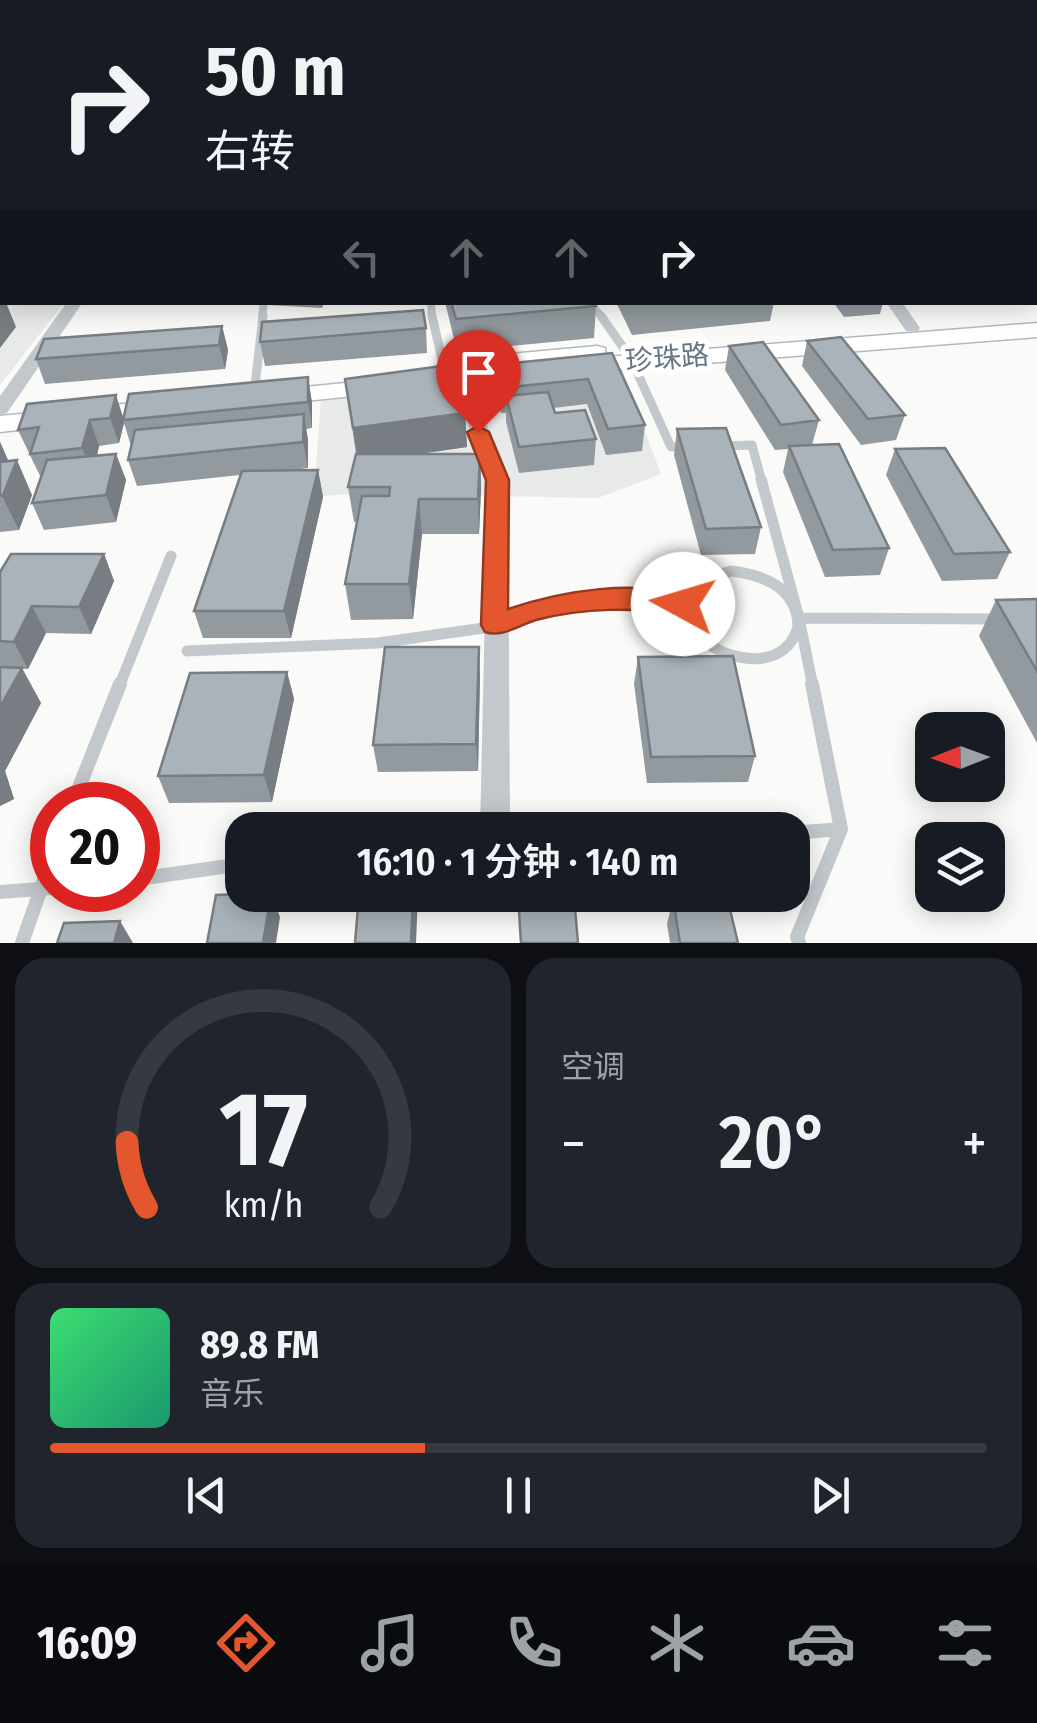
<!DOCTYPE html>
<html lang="zh">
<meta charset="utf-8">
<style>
:root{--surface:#171b24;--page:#20242c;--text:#f1f3f6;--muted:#9ea1a6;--line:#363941;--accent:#e4572e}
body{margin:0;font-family:"Fira Sans Condensed","Noto Sans SC",sans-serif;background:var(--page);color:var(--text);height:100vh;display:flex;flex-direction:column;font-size:38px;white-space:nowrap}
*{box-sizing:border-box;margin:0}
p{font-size:32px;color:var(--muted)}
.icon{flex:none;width:55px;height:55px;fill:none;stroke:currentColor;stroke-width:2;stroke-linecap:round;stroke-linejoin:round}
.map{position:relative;height:943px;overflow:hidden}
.drawer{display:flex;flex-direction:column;gap:15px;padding:15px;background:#0d0f14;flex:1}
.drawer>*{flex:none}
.hud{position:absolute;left:0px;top:0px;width:1038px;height:305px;box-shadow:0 5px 25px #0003;background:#171b24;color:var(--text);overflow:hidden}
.needle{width:65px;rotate:269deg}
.controls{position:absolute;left:915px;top:712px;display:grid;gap:20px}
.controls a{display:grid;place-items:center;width:90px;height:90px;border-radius:20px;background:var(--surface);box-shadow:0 5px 25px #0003;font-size:50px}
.speed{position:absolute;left:30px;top:782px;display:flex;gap:20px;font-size:50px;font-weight:700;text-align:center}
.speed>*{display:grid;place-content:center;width:130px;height:130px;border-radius:50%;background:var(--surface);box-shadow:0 5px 25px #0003;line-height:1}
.speed .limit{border:15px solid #d22;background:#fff;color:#111}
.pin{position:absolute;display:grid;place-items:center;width:85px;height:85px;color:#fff;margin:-102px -42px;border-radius:50% 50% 50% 0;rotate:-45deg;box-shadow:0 0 10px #0007}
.pin .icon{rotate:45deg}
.me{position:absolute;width:110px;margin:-55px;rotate:276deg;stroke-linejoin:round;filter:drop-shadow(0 0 8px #0008)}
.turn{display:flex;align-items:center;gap:35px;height:210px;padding:0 40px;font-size:45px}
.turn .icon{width:130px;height:130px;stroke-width:2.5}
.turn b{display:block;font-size:70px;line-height:85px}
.lanes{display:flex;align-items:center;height:95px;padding:0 40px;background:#0003;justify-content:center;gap:50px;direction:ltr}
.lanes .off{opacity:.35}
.big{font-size:75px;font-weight:600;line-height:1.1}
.drawer .tile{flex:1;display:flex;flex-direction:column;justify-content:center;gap:15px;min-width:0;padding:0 35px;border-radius:30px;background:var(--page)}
.drawer .dial{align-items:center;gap:0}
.dial svg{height:260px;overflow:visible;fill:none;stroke:var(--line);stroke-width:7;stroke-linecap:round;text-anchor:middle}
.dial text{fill:var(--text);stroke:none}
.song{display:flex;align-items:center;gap:30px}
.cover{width:120px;height:120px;border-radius:15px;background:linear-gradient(135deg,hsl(140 70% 55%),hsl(160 70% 35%))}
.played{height:10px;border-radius:5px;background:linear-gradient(90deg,var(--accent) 40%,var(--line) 40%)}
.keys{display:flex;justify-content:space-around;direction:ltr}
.heat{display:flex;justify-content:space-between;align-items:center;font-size:55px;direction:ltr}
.drawer .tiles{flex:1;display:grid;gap:15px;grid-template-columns:1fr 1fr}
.tile:last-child{grid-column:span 2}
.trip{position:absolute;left:225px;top:812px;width:585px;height:100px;border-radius:30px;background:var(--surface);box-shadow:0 5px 25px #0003;font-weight:600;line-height:100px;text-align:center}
.tab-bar{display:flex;height:160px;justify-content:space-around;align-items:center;background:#090b0e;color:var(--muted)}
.tab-bar .icon{width:70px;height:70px}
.tab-bar .selected{color:var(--accent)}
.tab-bar b{font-size:45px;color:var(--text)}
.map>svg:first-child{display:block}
</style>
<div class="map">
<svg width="1037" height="943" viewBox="0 0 1037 943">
<rect width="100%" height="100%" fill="#fafaf8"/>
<!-- built -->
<path fill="#e8e9e9" d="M0,219L2,302L64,303L0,385Z
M621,367L661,474L598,498L358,493L314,497L321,397Z"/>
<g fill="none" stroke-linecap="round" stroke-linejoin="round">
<defs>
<path id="secondary" d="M946,0H1037V3L945,2Z
M0,21L2,22V28L0,29Z
M1037,323V337L579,373L571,371L569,363L538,366L543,371L531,378L275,404L263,397L275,390L504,367L498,361L510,354L597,346L605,348L606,357Z
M163,400L176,408L172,413L0,432V416Z"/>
<path id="primary" d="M916,0H931L932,2H918Z
M1035,66H1037V75H1035Z
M2,163V176L0,177V164Z"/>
<path id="highway" d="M2,187V203L0,204V188Z"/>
</defs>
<!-- secondary casing -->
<use href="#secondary" stroke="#b3babf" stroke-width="3"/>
<!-- primary casing -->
<use href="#primary" stroke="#b5babe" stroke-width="4"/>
<!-- highway casing -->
<use href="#highway" stroke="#b4b9bd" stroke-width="4"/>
<!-- lane-far3 -->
<path stroke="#c3c8cc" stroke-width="8" d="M431,302L432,318
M588,302L603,318
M262,318L264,302"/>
<!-- lane-far2 -->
<path stroke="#c3c8cc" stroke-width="9" d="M432,316L444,368
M601,316L625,350
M632,361L671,447H685
M255,386L263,316
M722,446L752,445L762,482"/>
<!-- lane-far1 -->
<path stroke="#c3c8cc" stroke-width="11" d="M761,479L799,618L813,687
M731,571C764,575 798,588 798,627C774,710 605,608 731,571Z
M799,618L1001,619
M187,651L378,643L484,628L534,611L622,597L683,604
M119,687L171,556"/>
<!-- lane -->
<path stroke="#c3c8cc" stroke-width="14" d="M72,805L120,684
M792,833L841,829
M138,879L242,864
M0,892L52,888
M22,943L52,857
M799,943L797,937L841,829L812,684"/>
<!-- street -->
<path fill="#c3c8cc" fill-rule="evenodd" d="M67,302H83L7,413L0,415V396Z
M886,302H902L920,328L918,331H906Z
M460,374L469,379L508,479L510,830H480L488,479L451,379Z"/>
<!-- secondary -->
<use href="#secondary" fill="#fff" fill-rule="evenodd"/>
<!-- primary -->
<use href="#primary" fill="#fff" fill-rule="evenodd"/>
<!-- highway -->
<use href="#highway" fill="#fff" fill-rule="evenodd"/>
</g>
<!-- wall -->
<path fill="#929a9f" d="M31,0H77L74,2H31Z
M226,0H249L248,2H227Z
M263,0H286L284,2H263Z
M375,0H440V2H375Z
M467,0H481V2H467Z
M506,0H520V2H507Z
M535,0H552V2H536Z
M268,302H325L322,308L268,305Z
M445,302H594L596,306L594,338L457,351Z
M616,302H774L770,321L632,335Z
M833,302H883L880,314L844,317Z
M222,326L228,350L225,369L45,384L36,359Z
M426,328L427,353L265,366L260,342Z
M807,341L905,415L896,440L861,445L802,366Z
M729,346L819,420L812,445L889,548L880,575L825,577L783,472L788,449L775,450L725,370Z
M612,353L645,425L642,451L606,455L587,404L553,408L555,413L596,439L594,465L519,473L506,422V413H501L494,390V365Z
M308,377L312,403V428L306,429L308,440V468L288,471L318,470L323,497L291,638H203L194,611L240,475L137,486L128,460L131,446L124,423L119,443L99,446L97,456L116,454L126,480L116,522L44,530L32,503L41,478L18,430L27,404L123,418Z
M345,379L465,413L467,447L416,454H480L481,489L479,534H422L413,619L351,620L345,584L357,522H354L348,487L356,454Z
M677,429L761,527L755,554L701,555L674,455Z
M0,442L8,461L32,495L19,530L0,532Z
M895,449L1010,552L997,579L942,581L886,475Z
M104,554L114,581L91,634L46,633L28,669H22L41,703L5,771L14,799L0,806V572Z
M1037,599V743L979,636L996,600Z
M638,657L755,756L748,782L647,783L634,684Z
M287,672L294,699L272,802L169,803L158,776Z
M480,674L478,771L378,772L373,745Z
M673,899L738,943H670L667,924Z"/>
<!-- shaded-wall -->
<path fill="#777d82" d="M0,0H20L16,2H2V13L0,14Z
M54,0H77L74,2H55Z
M93,0H148L145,2H94Z
M2,265V302H9L7,305L16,327L0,348V268Z
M222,326L228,350L225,369L219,345Z
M308,377L312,403V428L308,402Z
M116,395L124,420H123L124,423L119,443L110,418Z
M465,413L467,447L358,463L353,428Z
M304,414L308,440V468L303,442Z
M90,420L99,446L92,475L82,448Z
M0,442L13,471L17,460L32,495L19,530L0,492Z
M116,454L126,480L116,522L106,495Z
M480,454L481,489L479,534L478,499Z
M318,470L323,497L291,638L284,611Z
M419,499L422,534L413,619L409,584Z
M104,554L114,581L91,634L79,607Z
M32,606L46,633L28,669L14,642Z
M479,647L480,674L478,771L476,744Z
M22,668L41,703L5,771L14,799L0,806V707Z
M287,672L294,699L272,802L264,775Z
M271,895H272L280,917L276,943H263Z
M413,895H418L416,943H411Z
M120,921L133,943H114Z"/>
<!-- building -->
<path fill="#aab3b9" stroke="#777d82" stroke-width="2.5" d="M375,0H422V2H375Z
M730,0H777L780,2H606Z
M2,201V247H0V203Z
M0,254H2V265L0,268Z
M451,302H594L596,306L456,319Z
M423,310L426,328L260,342L262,322Z
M222,326L219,345L36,359L44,339Z
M841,337L905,415L868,419L807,341Z
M763,342L819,420L781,425L729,346Z
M612,353L645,425L608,429L588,379L500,388L494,365Z
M450,365L465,413L353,428L345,379Z
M308,377V402L123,420L129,394Z
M548,392L555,413L585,410L596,439L519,447L506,396Z
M116,395L110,418L90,420L82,448L30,454L39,427L18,430L27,404Z
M304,414L303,442L128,460L135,430Z
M726,428L761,527L706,529L677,429Z
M839,444L889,548L833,550L789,446Z
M945,448L1010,552L954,554L895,449Z
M116,454L106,495L32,503L47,460Z
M356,454H480L478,499H419L409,584H345L362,496H389L390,487H348Z
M17,460L3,495L0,496V462Z
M318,470L284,611H194L242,471Z
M11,554H104L79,607L32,606L14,642L0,641V572Z
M1037,599V671L996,600Z
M385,647H479L476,744L373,745Z
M733,656L755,756L651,757L638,657Z
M0,667L22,668L0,707Z
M287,672L264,775L158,776L190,673Z
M242,894V895H271L263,943H207L216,895Z
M359,895H413L411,943H355Z
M727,897L738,943H680L673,899Z
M575,908L578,943H521L519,911Z
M120,921L114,943H57L64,923Z"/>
<!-- route -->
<path fill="#e4572e" stroke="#94391e" stroke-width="2.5" d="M478,426L489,432L509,480L508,609C564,590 635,579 693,597L697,604L693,611L683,614C633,608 586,607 536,620C519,625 502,638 485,632L481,625L486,480L467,432Z"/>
<g text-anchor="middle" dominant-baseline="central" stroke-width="10" stroke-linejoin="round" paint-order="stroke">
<!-- street labels -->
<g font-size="28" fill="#657683" stroke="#fff">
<text transform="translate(667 358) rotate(-5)">珍珠路</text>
</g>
</g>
</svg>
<div class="controls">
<a><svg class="needle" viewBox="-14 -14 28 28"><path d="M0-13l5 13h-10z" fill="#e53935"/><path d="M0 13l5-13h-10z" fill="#9ea1a6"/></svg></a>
<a><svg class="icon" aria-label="layers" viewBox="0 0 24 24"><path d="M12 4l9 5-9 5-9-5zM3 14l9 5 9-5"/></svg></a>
</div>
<div class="speed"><div class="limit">20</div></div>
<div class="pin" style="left:478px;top:432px;background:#d93025"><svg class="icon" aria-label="arrive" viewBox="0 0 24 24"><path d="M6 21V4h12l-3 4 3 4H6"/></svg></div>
<svg class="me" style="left:683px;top:604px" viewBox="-20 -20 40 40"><circle r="19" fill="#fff"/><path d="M0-13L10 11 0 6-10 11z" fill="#e4572e"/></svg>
<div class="trip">16:10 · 1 分钟 · 140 m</div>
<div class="hud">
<div class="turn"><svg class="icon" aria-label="right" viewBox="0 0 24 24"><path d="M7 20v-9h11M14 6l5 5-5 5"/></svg><div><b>50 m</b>右转</div></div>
<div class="lanes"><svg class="icon off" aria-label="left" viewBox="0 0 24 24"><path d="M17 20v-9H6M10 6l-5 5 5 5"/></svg><svg class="icon off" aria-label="ahead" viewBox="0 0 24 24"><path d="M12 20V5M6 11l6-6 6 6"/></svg><svg class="icon off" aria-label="ahead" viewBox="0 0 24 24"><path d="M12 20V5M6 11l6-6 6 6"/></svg><svg class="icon" aria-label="right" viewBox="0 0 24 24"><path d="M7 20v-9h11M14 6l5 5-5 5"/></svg></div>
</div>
</div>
<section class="drawer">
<div class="tiles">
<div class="tile dial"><svg viewBox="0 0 100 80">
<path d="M14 69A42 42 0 1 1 86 69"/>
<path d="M14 69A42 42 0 0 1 8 49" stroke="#e4572e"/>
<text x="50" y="56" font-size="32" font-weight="700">17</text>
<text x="50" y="72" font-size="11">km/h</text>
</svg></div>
<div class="tile"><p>空调</p>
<div class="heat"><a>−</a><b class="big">20°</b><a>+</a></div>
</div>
<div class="tile">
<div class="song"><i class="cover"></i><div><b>89.8 FM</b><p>音乐</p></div></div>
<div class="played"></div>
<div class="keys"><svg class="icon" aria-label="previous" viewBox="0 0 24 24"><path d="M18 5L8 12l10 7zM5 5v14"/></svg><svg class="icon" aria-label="pause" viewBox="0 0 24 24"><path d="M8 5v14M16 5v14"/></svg><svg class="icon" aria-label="next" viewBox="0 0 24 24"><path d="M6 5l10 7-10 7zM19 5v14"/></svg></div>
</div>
</div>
</section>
<nav class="tab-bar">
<b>16:09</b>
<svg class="icon selected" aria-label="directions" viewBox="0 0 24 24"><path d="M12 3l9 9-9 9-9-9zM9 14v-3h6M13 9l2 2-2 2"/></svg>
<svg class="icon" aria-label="music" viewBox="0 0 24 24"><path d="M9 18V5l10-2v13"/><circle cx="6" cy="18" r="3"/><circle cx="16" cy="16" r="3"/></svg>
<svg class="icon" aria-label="phone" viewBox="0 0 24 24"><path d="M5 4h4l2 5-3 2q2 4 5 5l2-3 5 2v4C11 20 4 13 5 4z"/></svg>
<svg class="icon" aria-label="climate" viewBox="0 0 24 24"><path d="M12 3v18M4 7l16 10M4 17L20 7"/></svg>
<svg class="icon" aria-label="car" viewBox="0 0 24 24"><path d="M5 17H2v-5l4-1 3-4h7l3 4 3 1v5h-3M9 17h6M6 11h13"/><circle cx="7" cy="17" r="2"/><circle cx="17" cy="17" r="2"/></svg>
<svg class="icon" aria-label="filters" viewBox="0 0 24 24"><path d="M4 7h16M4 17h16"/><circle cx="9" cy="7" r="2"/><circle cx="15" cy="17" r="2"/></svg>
</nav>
